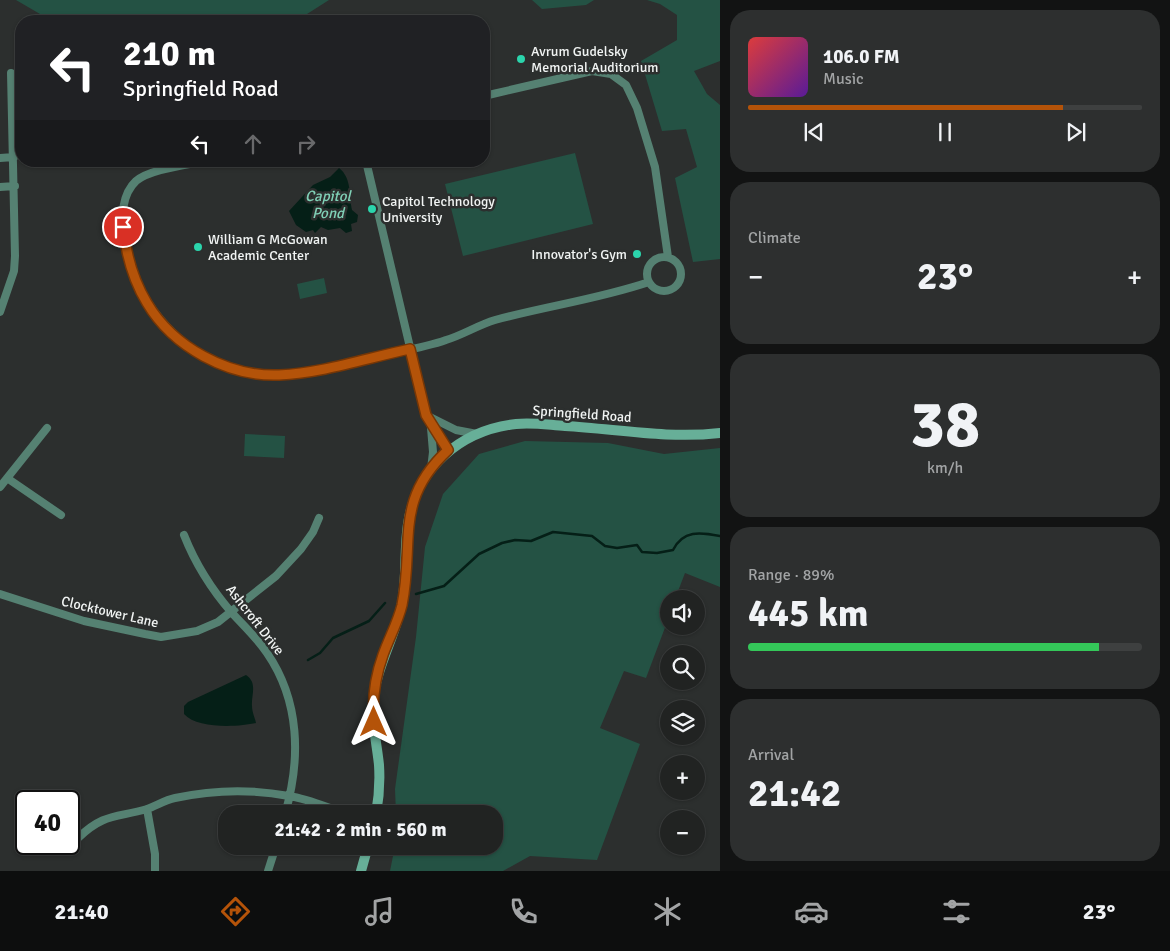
<!DOCTYPE html>
<meta charset="utf-8">
<style>
:root{--surface:#212322;--page:#2d2f2f;--text:#f1f3f6;--muted:#a2a4a5;--line:#3e4040;--accent:#b45309}
body{margin:0;font-family:Signika,sans-serif;background:var(--page);color:var(--text);height:100vh;display:flex;flex-direction:column;font-size:19px;white-space:nowrap}
*{box-sizing:border-box;margin:0}
p{font-size:16px;color:var(--muted)}
.icon{flex:none;width:28px;height:28px;fill:none;stroke:currentColor;stroke-width:2;stroke-linecap:round;stroke-linejoin:round}
.map{position:relative;flex:1;overflow:hidden}
.sheet{display:flex;flex-direction:column;gap:10px;padding:10px;background:#121313;width:450px}
.sheet>*{flex:none}
.top-card{position:absolute;left:15px;top:15px;width:475px;height:152px;border-radius:20px;box-shadow:0 1px 4px #0004,0 0 0 1px var(--line);background:#202124;color:#fff;overflow:hidden}
.controls{position:absolute;left:660px;top:590px;display:grid;gap:10px}
.controls a{display:grid;place-items:center;width:45px;height:45px;border-radius:50%;background:var(--surface);box-shadow:0 1px 4px #0004,0 0 0 1px var(--line);font-size:25px}
.speed{position:absolute;left:15px;top:790px;display:flex;gap:10px;font-size:25px;font-weight:700;text-align:center}
.speed>*{display:grid;place-content:center;width:65px;height:65px;border-radius:50%;background:var(--surface);box-shadow:0 1px 4px #0004,0 0 0 1px var(--line);line-height:1}
.speed .limit{border:2px solid #111;border-radius:8px;background:#fff;color:#111}
.pin{position:absolute;display:grid;place-items:center;width:42px;height:42px;color:#fff;margin:-21px;border:2px solid #fff;border-radius:50%;box-shadow:0 1px 5px #0007}
.me{position:absolute;width:55px;margin:-28px;rotate:0deg;stroke-linejoin:round;filter:drop-shadow(0 0 4px #0008)}
.turn{display:flex;align-items:center;gap:18px;height:105px;padding:0 25px;font-size:22px}
.turn .icon{width:65px;height:65px;stroke-width:2.5}
.turn b{display:block;font-size:35px;line-height:42px}
.lanes{display:flex;align-items:center;height:48px;padding:0 25px;background:#0003;justify-content:center;gap:25px;direction:ltr}
.lanes .off{opacity:.35}
.big{font-size:38px;font-weight:700;line-height:1.1}
.sheet .tile{flex:1;display:flex;flex-direction:column;justify-content:center;gap:8px;min-width:0;padding:0 18px;border-radius:20px;background:var(--page)}
.sheet .dial{align-items:center;gap:0}
.dial b{font-size:65px;line-height:1}
.song{display:flex;align-items:center;gap:15px}
.cover{width:60px;height:60px;border-radius:8px;background:linear-gradient(135deg,hsl(0 70% 55%),hsl(270 70% 35%))}
.played{height:5px;border-radius:2px;background:linear-gradient(90deg,var(--accent) 80%,var(--line) 80%)}
.keys{display:flex;justify-content:space-around;direction:ltr}
.heat{display:flex;justify-content:space-between;align-items:center;font-size:28px;direction:ltr}
.charge{height:8px;border-radius:4px;background:linear-gradient(90deg,#34c759 89%,var(--line) 0)}
.trip{position:absolute;left:218px;top:805px;width:285px;height:50px;border-radius:20px;background:var(--surface);box-shadow:0 1px 4px #0004,0 0 0 1px var(--line);font-weight:700;line-height:50px;text-align:center}
.tab-bar{display:flex;height:80px;justify-content:space-around;align-items:center;background:#0d0e0e;color:var(--muted)}
.tab-bar .icon{width:35px;height:35px}
.tab-bar .current{color:var(--accent)}
.tab-bar b{font-size:22px;color:var(--text)}
main{display:flex;flex:1;min-height:0}
.map>svg:first-child{display:block}
</style>
<main>
<div class="map">
<svg width="720" height="871" viewBox="0 0 720 871">
<rect width="100%" height="100%" fill="#2c2f2e"/>
<!-- green -->
<path fill="#245244" d="M16,0H329L296,21H52Z
M532,0H594L586,5L542,9Z
M647,0H720V61L694,71L707,94L720,105V259L693,262L675,178L697,167L686,129L662,131L641,61L677,40V15L660,4Z
M575,153L593,224L463,256L445,184Z
M324,278L327,293L300,299L297,284Z
M245,434L285,436L284,458L244,456Z
M525,441L608,443L664,454L720,448V587L685,573L675,599H669V617L646,678L624,671L600,728L640,744L597,860L530,856L503,871H390L395,846H494V814H396L395,789L416,637L425,547L443,494L479,454Z"/>
<!-- water -->
<path fill="#051f17" d="M339,168C352,178 349,196 352,210L358,215L357,222L351,224L352,231L346,233L340,228L328,230L321,227L315,233L313,230L306,232L296,225L289,211L313,185L330,177Z
M246,675C258,683 251,695 252,706C252,712 255,718 256,723C238,727 197,729 184,714V706L188,702Z"/>
<g fill="none" stroke-linecap="round" stroke-linejoin="round">
<!-- stream -->
<path stroke="#051f17" stroke-width="2.5" d="M416,594L444,586L479,554L502,543L515,540L531,541L553,532L592,536L605,546L617,548L637,545L642,552L657,553L673,550C683,530 700,532 720,536
M308,660L320,653L333,638L369,621L385,603"/>
<!-- street -->
<path stroke="#558172" stroke-width="8" d="M484,96L592,71L611,74L626,85L637,108L655,167L668,257
M0,158L14,157
M205,161C187,165 150,169 136,181C122,194 121,217 124,234C133,305 185,363 257,374C297,379 338,365 376,356C399,351 424,348 446,340C463,335 478,325 495,320C546,306 599,299 649,282
M366,161L426,415L431,426L448,450
M0,187L15,186
M647 274a17 17 0 1 1 34 0a17 17 0 1 1-34 0Z
M0,312L14,271L15,256L11,73
M426,415L456,430L477,434
M431,469L433,452L431,428
M7,478L61,515
M0,487L47,428
M184,535C195,563 212,590 232,613C244,626 257,638 267,653C300,701 301,759 285,814
M0,594L84,621L145,634L161,637L197,631L218,622L276,576L301,549L313,532L319,518
M147,809L155,854V871
M78,838C104,813 116,818 147,809C156,806 165,800 175,798C212,790 252,789 289,796C309,799 328,808 347,814
M268,871L276,846"/>
<!-- secondary -->
<path stroke="#67af98" stroke-width="10" d="M376,814C379,798 380,781 379,765C377,745 372,725 373,704C375,668 395,638 402,603C407,577 404,550 408,524C416,468 461,430 516,424C532,422 549,425 565,426C617,429 668,439 720,433
M361,871L368,846"/>
</g>
<g fill="none" stroke-linecap="round" stroke-linejoin="round">
<defs>
<path id="route" d="M123,227C126,254 133,280 147,303C173,347 228,377 279,375C323,373 367,358 410,349L426,415L448,450C393,501 415,542 402,605C398,622 389,638 383,655C375,677 372,699 374,722"/>
</defs>
<!-- route casing -->
<use href="#route" stroke="#753606" stroke-width="12"/>
<!-- route -->
<use href="#route" stroke="#b45309" stroke-width="9"/>
</g>
<!-- markers -->
<g fill="#2bd5ac" stroke="#2c2f2e" stroke-width="2">
<circle cx="521" cy="59" r="5"/>
<circle cx="372" cy="209" r="5"/>
<circle cx="198" cy="247" r="5"/>
<circle cx="637" cy="254" r="5"/>
</g>
<g text-anchor="middle" dominant-baseline="central" stroke-width="5" stroke-linejoin="round" paint-order="stroke">
<!-- poi labels -->
<g font-size="14" fill="#f1f4f3" stroke="#2c2f2e" text-anchor="start">
<text x="531" y="51">Avrum Gudelsky<tspan x="531" dy="16">Memorial Auditorium</tspan></text>
<text x="382" y="201">Capitol Technology<tspan x="382" dy="16">University</tspan></text>
<text x="208" y="239">William G McGowan<tspan x="208" dy="16">Academic Center</tspan></text>
<text x="627" y="254" text-anchor="end">Innovator's Gym</text>
</g>
<!-- street labels -->
<g font-size="14" fill="#f1f4f3" stroke="#2c2f2e">
<text transform="translate(582 414) rotate(4)">Springfield Road</text>
<text transform="translate(110 612) rotate(13)">Clocktower Lane</text>
<text transform="translate(255 620) rotate(52)">Ashcroft Drive</text>
</g>
<!-- water labels -->
<g font-size="15" font-style="italic" fill="#80d1b7" stroke="#2c2f2e">
<text x="328" y="196">Capitol<tspan x="328" dy="17">Pond</tspan></text>
</g>
</g>
</svg>
<div class="controls">
<a><svg class="icon" aria-label="sound" viewBox="0 0 24 24"><path d="M4 9h4l5-4v14l-5-4H4zM17 9q2 3 0 6"/></svg></a>
<a><svg class="icon" aria-label="search" viewBox="0 0 24 24"><circle cx="10" cy="10" r="6"/><path d="M15 15l6 6"/></svg></a>
<a><svg class="icon" aria-label="layers" viewBox="0 0 24 24"><path d="M12 4l9 5-9 5-9-5zM3 14l9 5 9-5"/></svg></a>
<a>+</a>
<a>−</a>
</div>
<div class="speed"><div class="limit">40</div></div>
<div class="pin" style="left:123px;top:227px;background:#d93025"><svg class="icon" aria-label="arrive" viewBox="0 0 24 24"><path d="M6 21V4h12l-3 4 3 4H6"/></svg></div>
<svg class="me" style="left:374px;top:722px" viewBox="-20 -20 40 40"><path d="M0-17L14 15 0 8-14 15z" fill="#b45309" stroke="#fff" stroke-width="4"/></svg>
<div class="trip">21:42 · 2 min · 560 m</div>
<div class="top-card">
<div class="turn"><svg class="icon" aria-label="left" viewBox="0 0 24 24"><path d="M17 20v-9H6M10 6l-5 5 5 5"/></svg><div><b>210 m</b>Springfield Road</div></div>
<div class="lanes"><svg class="icon" aria-label="left" viewBox="0 0 24 24"><path d="M17 20v-9H6M10 6l-5 5 5 5"/></svg><svg class="icon off" aria-label="ahead" viewBox="0 0 24 24"><path d="M12 20V5M6 11l6-6 6 6"/></svg><svg class="icon off" aria-label="right" viewBox="0 0 24 24"><path d="M7 20v-9h11M14 6l5 5-5 5"/></svg></div>
</div>
</div>
<section class="sheet">
<div class="tile">
<div class="song"><i class="cover"></i><div><b>106.0 FM</b><p>Music</p></div></div>
<div class="played"></div>
<div class="keys"><svg class="icon" aria-label="previous" viewBox="0 0 24 24"><path d="M18 5L8 12l10 7zM5 5v14"/></svg><svg class="icon" aria-label="pause" viewBox="0 0 24 24"><path d="M8 5v14M16 5v14"/></svg><svg class="icon" aria-label="next" viewBox="0 0 24 24"><path d="M6 5l10 7-10 7zM19 5v14"/></svg></div>
</div>
<div class="tile"><p>Climate</p>
<div class="heat"><a>−</a><b class="big">23°</b><a>+</a></div>
</div>
<div class="tile dial"><b>38</b><p>km/h</p></div>
<div class="tile"><p>Range · 89%</p><b class="big">445 km</b><div class="charge"></div></div>
<div class="tile"><p>Arrival</p><b class="big">21:42</b></div>
</section>
</main>
<nav class="tab-bar">
<b>21:40</b>
<svg class="icon current" aria-label="directions" viewBox="0 0 24 24"><path d="M12 3l9 9-9 9-9-9zM9 14v-3h6M13 9l2 2-2 2"/></svg>
<svg class="icon" aria-label="music" viewBox="0 0 24 24"><path d="M9 18V5l10-2v13"/><circle cx="6" cy="18" r="3"/><circle cx="16" cy="16" r="3"/></svg>
<svg class="icon" aria-label="phone" viewBox="0 0 24 24"><path d="M5 4h4l2 5-3 2q2 4 5 5l2-3 5 2v4C11 20 4 13 5 4z"/></svg>
<svg class="icon" aria-label="climate" viewBox="0 0 24 24"><path d="M12 3v18M4 7l16 10M4 17L20 7"/></svg>
<svg class="icon" aria-label="car" viewBox="0 0 24 24"><path d="M5 17H2v-5l4-1 3-4h7l3 4 3 1v5h-3M9 17h6M6 11h13"/><circle cx="7" cy="17" r="2"/><circle cx="17" cy="17" r="2"/></svg>
<svg class="icon" aria-label="filters" viewBox="0 0 24 24"><path d="M4 7h16M4 17h16"/><circle cx="9" cy="7" r="2"/><circle cx="15" cy="17" r="2"/></svg>
<b>23°</b>
</nav>
